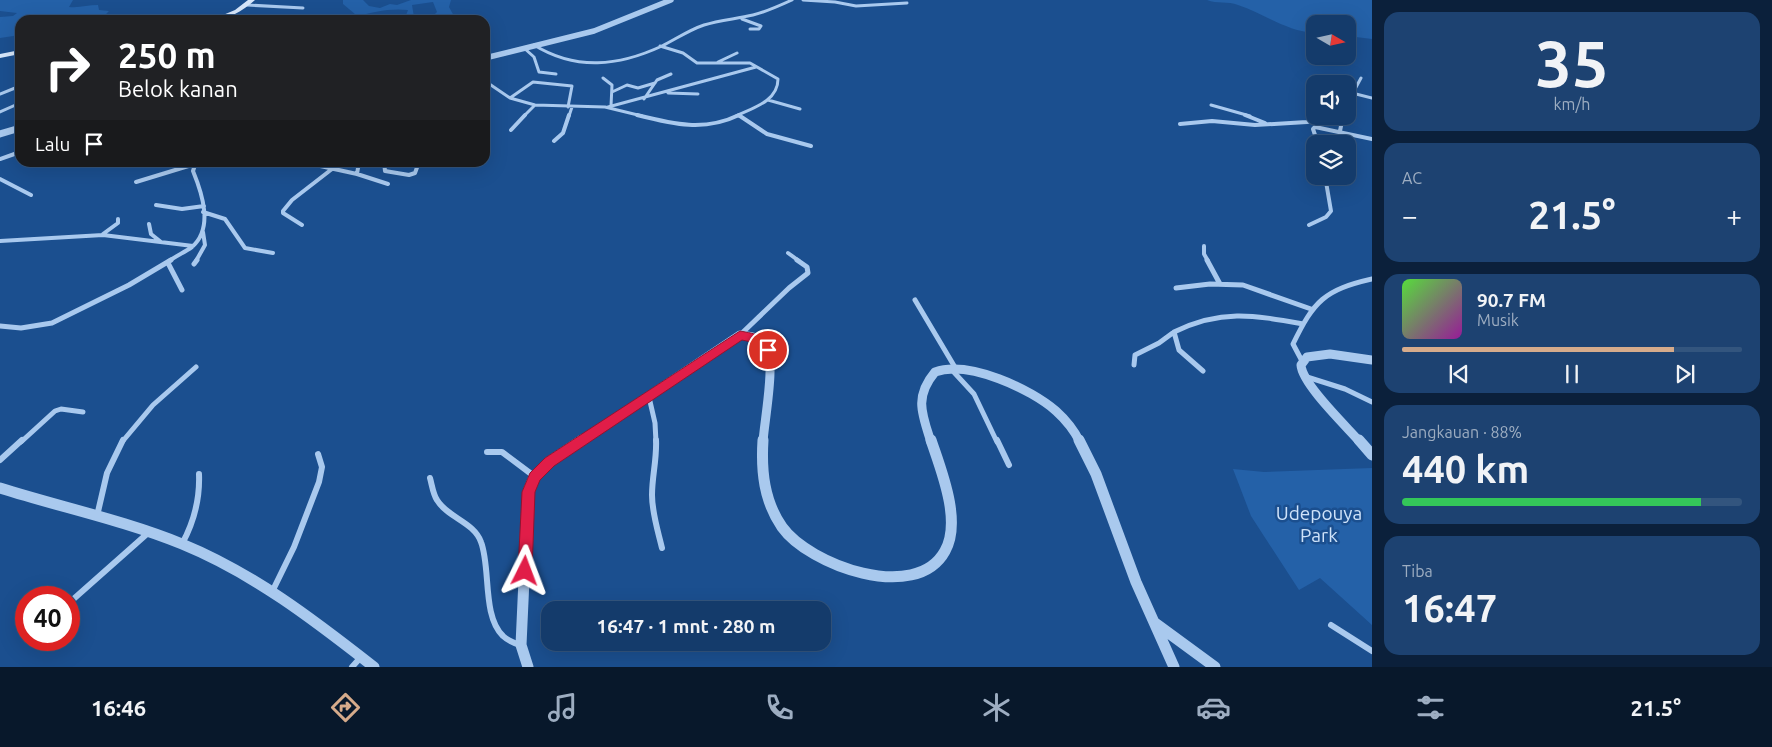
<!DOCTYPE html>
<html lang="id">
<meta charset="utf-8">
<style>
:root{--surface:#143b6b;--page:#1d4271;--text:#f1f3f6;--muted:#9dadc1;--line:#33557e;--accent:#d6ab8b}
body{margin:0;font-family:Ubuntu,sans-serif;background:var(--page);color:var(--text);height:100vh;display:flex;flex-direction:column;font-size:19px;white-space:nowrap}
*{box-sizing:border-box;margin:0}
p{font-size:16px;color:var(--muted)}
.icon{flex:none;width:28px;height:28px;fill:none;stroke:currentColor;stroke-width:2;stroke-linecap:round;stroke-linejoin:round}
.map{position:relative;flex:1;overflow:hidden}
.sheet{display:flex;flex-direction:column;gap:12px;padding:12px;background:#0b203b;width:400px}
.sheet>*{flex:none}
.guide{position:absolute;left:15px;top:15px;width:475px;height:152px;border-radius:15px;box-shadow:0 5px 20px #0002,0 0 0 1px var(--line);background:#202124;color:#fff;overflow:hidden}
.needle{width:32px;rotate:99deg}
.fabs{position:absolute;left:1306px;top:15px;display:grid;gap:10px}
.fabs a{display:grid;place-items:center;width:50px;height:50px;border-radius:10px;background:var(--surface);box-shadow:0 5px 20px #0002,0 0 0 1px var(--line);font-size:25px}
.speed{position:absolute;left:15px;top:586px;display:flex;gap:10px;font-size:25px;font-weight:700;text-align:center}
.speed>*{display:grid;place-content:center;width:65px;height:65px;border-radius:50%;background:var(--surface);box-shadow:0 5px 20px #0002,0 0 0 1px var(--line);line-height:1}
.speed .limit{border:8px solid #d22;background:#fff;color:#111}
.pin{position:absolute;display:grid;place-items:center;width:42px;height:42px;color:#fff;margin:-21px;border:2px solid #fff;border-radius:50%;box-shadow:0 1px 5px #0007}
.me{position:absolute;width:55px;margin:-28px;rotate:3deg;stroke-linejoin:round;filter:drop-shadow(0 0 4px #0008)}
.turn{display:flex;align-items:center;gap:18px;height:105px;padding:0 20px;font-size:22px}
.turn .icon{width:65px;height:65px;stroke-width:2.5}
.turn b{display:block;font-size:35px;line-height:42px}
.then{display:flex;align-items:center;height:48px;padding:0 20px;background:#0003;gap:10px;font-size:19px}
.big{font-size:38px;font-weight:600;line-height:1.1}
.sheet .widget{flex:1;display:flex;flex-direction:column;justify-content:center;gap:8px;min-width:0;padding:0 18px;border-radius:15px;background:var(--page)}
.sheet .dial{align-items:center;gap:0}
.dial b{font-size:65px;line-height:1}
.song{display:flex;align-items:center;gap:15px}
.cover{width:60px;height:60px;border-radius:8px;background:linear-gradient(135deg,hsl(110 70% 55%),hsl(300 70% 35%))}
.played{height:5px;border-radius:2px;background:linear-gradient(90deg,var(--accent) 80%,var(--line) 80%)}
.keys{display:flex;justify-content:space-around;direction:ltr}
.heat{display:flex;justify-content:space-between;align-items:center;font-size:28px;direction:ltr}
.charge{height:8px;border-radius:4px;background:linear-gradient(90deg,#34c759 88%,var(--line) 0)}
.trip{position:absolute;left:541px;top:601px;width:290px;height:50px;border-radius:15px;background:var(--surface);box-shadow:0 5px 20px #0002,0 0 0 1px var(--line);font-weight:600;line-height:50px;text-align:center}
.menu{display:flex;height:80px;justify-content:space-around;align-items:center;background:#08182b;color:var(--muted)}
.menu .icon{width:35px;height:35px}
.menu .current{color:var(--accent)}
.menu b{font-size:22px;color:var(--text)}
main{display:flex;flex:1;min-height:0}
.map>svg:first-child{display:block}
</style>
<main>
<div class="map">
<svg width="1372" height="667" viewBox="0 0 1372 667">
<rect width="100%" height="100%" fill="#1b4f8f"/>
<!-- green -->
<path fill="#2461a8" d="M0,0H73L69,7C80,8 88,5 98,5L99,10L109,11L106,14L56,20H20V35L0,38V17L13,16L17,13L0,11Z
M343,0H363L369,6L380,8L390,4L397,5L411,0H451L449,7L455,18L437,20L433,16L437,12L433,2L412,5L414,17L405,18L408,10C390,8 372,12 356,17V20H347L355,14L343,4Z
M1207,0H1372V39L1348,36V24H1315V33C1286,31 1265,14 1238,5C1228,1 1217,4 1207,0Z
M1372,468V625L1320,578L1299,590L1251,516L1233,469L1264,472Z"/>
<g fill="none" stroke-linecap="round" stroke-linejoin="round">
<!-- minor-far3 -->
<path stroke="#a9c9ee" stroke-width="3" d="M803,0L835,2L856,6L907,3
M247,5L303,8
M742,19L761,26L759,29H750
M348,20L352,18
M390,20L394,17
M534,45C576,71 619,66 662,46C676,39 689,30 704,25C720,20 736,19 753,15C766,12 779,6 792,0
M660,46L683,53L697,63H750L778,79C778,101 753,108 736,116
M20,47L16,53L20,60
M524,48L534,57L539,72L556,74
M718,62L737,53
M603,78L612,85L611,106
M485,81L510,98L535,105L605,107L642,116
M612,92L627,85L638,88L655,83
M1348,92L1372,98
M668,93L698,94
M0,94L20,86
M510,98L533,82L572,86L568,107
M644,99L657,80L671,74
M768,100L800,109
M1348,102L1361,78
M1211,105L1250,116
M608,107L756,67
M0,112L20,103
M524,116L535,105
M569,116L572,107
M1312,116L1315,103"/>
<!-- minor-far2 -->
<path stroke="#a9c9ee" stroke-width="4" d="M637,115C673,124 704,132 739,115
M1245,115L1265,123
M740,116L767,134L811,146
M1180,124L1212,121L1255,125L1307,122L1311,121L1312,115
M511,130L525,115
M1340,131L1343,116
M554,141L563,133L569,115
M1318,144L1313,129L1315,127L1372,139
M0,159L20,152
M302,162L357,174L388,184
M384,162L385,171L409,175L415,173L419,162
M357,174L359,162
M0,179L31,195
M136,182L195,164
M156,205L182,209L204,206
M203,212L225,219L245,248L273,253
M149,224L151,234L161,242
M302,225L283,213V211L292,200L332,169
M1309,225L1326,217L1331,211L1325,176
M103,234L118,223V219
M0,241L103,235L193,246
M1204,246V254L1208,261
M788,253L799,261
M169,261C176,256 185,252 192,247C214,228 202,193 193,171L196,162
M196,261L205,245L203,232"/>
<!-- minor-far1 -->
<path stroke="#a9c9ee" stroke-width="5" d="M1207,260L1220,284
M168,263L182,290
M194,264L197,260
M1176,288L1210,284L1243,285L1311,309
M915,300L956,369
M0,326L21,328L52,323L129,285L171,260
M740,335L789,288L808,273L807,267L797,260
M1302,361L1293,344C1314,301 1324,290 1372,279
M1134,365L1135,355L1159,343L1174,332
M951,369L974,394L997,442
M1203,371L1179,350L1174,332C1221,309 1253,315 1303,324
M1307,377L1345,389L1372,402
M649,397L655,423L656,442
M21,442L55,411L61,409L83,412
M122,442L153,405L196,367"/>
<!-- minor -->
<path stroke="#a9c9ee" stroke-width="6" d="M656,440C657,459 652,476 652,495C652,513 658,531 662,548
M997,440L1009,465
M487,452H502L534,476
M0,460L22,440
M430,478C432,485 433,494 437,500C448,518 474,522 481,542C491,568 482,616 503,636C508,641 514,643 520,645
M97,516L107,473L123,440
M182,544C194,522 200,499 199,474
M272,592L294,547L319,482L322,467L318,454
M69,603L148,533
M1331,625L1372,651
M352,667L361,657"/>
<!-- tertiary-far3 -->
<path stroke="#a9c9ee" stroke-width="5.5" d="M485,58L594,31L671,0"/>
<!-- tertiary-far2 -->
<path stroke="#a9c9ee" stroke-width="7" d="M0,134L20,128"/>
<!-- tertiary-far1 -->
<path stroke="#a9c9ee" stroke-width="9" d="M580,442L740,335C749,336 759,337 765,344C777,358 764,422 763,442
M931,442C922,414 914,397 935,372C969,360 1031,389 1056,411C1066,420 1074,430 1080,442
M1360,442C1347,427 1302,384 1301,365L1307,357L1330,354L1372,360"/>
<!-- tertiary -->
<path stroke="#a9c9ee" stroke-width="11" d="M763,440C761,471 764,501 782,527C809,565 916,604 945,551C962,521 941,470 931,440
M1079,440L1096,474L1136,582L1174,667
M1359,440L1372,455
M0,488C60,507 123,520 182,544C253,573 314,620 374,667
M1155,623L1215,667
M528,667L521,645L528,492L534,477L549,462L582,440"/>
<!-- secondary -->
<path fill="#d6e6fa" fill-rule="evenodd" d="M248,0H255C243,11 227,20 211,20L235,10Z
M20,50V54L0,58V54Z"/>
</g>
<!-- route -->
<path fill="#e11d48" stroke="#92132f" d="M740,331C756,334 767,335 774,350L772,354H764L756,343L742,340L554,466L540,480L535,492L532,571L530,576L525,578L520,576L518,571L522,492L530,473L545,458Z"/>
<g text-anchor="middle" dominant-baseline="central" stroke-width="5" stroke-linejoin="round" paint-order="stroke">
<!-- near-park labels -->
<g font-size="19" fill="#cfe3fa" stroke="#1b4f8f">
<text x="1319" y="513">Udepouya<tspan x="1319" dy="22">Park</tspan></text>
</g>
</g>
</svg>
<div class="fabs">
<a><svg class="needle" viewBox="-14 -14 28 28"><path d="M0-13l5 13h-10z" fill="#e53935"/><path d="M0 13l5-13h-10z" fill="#9dadc1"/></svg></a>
<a><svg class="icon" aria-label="sound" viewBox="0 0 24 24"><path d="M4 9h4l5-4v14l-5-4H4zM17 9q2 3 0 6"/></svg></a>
<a><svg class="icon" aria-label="layers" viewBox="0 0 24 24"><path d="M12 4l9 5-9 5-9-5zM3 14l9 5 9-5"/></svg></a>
</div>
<div class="speed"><div class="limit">40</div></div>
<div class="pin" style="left:768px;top:350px;background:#d93025"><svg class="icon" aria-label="arrive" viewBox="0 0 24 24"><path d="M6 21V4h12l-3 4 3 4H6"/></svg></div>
<svg class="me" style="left:525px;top:571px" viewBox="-20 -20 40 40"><path d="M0-17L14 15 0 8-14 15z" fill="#e11d48" stroke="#fff" stroke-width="4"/></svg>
<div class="trip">16:47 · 1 mnt · 280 m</div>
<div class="guide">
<div class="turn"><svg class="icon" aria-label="right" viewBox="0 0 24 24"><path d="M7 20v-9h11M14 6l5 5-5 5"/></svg><div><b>250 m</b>Belok kanan</div></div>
<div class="then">Lalu<svg class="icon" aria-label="arrive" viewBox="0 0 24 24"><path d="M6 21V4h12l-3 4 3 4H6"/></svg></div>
</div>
</div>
<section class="sheet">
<div class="widget dial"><b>35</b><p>km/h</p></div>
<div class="widget"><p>AC</p>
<div class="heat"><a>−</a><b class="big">21.5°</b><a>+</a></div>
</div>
<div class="widget">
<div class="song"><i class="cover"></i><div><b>90.7 FM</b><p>Musik</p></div></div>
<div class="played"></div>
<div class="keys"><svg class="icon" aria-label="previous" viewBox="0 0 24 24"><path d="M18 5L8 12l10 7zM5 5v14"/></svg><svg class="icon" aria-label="pause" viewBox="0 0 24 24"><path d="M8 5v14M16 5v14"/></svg><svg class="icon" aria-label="next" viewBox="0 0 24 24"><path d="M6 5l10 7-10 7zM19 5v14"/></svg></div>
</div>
<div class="widget"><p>Jangkauan · 88%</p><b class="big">440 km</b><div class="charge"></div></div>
<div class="widget"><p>Tiba</p><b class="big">16:47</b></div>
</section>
</main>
<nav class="menu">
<b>16:46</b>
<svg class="icon current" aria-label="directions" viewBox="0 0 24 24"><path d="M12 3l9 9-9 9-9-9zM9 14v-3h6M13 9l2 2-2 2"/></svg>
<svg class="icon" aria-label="music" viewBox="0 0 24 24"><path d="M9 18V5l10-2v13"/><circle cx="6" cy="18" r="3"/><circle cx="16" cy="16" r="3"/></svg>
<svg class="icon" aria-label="phone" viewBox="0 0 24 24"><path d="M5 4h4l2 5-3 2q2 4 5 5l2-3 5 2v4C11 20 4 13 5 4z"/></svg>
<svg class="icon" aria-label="climate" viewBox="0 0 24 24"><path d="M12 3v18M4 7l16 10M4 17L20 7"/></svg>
<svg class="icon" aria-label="car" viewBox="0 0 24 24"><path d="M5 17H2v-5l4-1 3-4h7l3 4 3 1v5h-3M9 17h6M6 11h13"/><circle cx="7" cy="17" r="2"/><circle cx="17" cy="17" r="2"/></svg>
<svg class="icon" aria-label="filters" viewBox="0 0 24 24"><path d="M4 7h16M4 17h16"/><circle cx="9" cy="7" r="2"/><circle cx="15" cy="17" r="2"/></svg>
<b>21.5°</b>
</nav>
